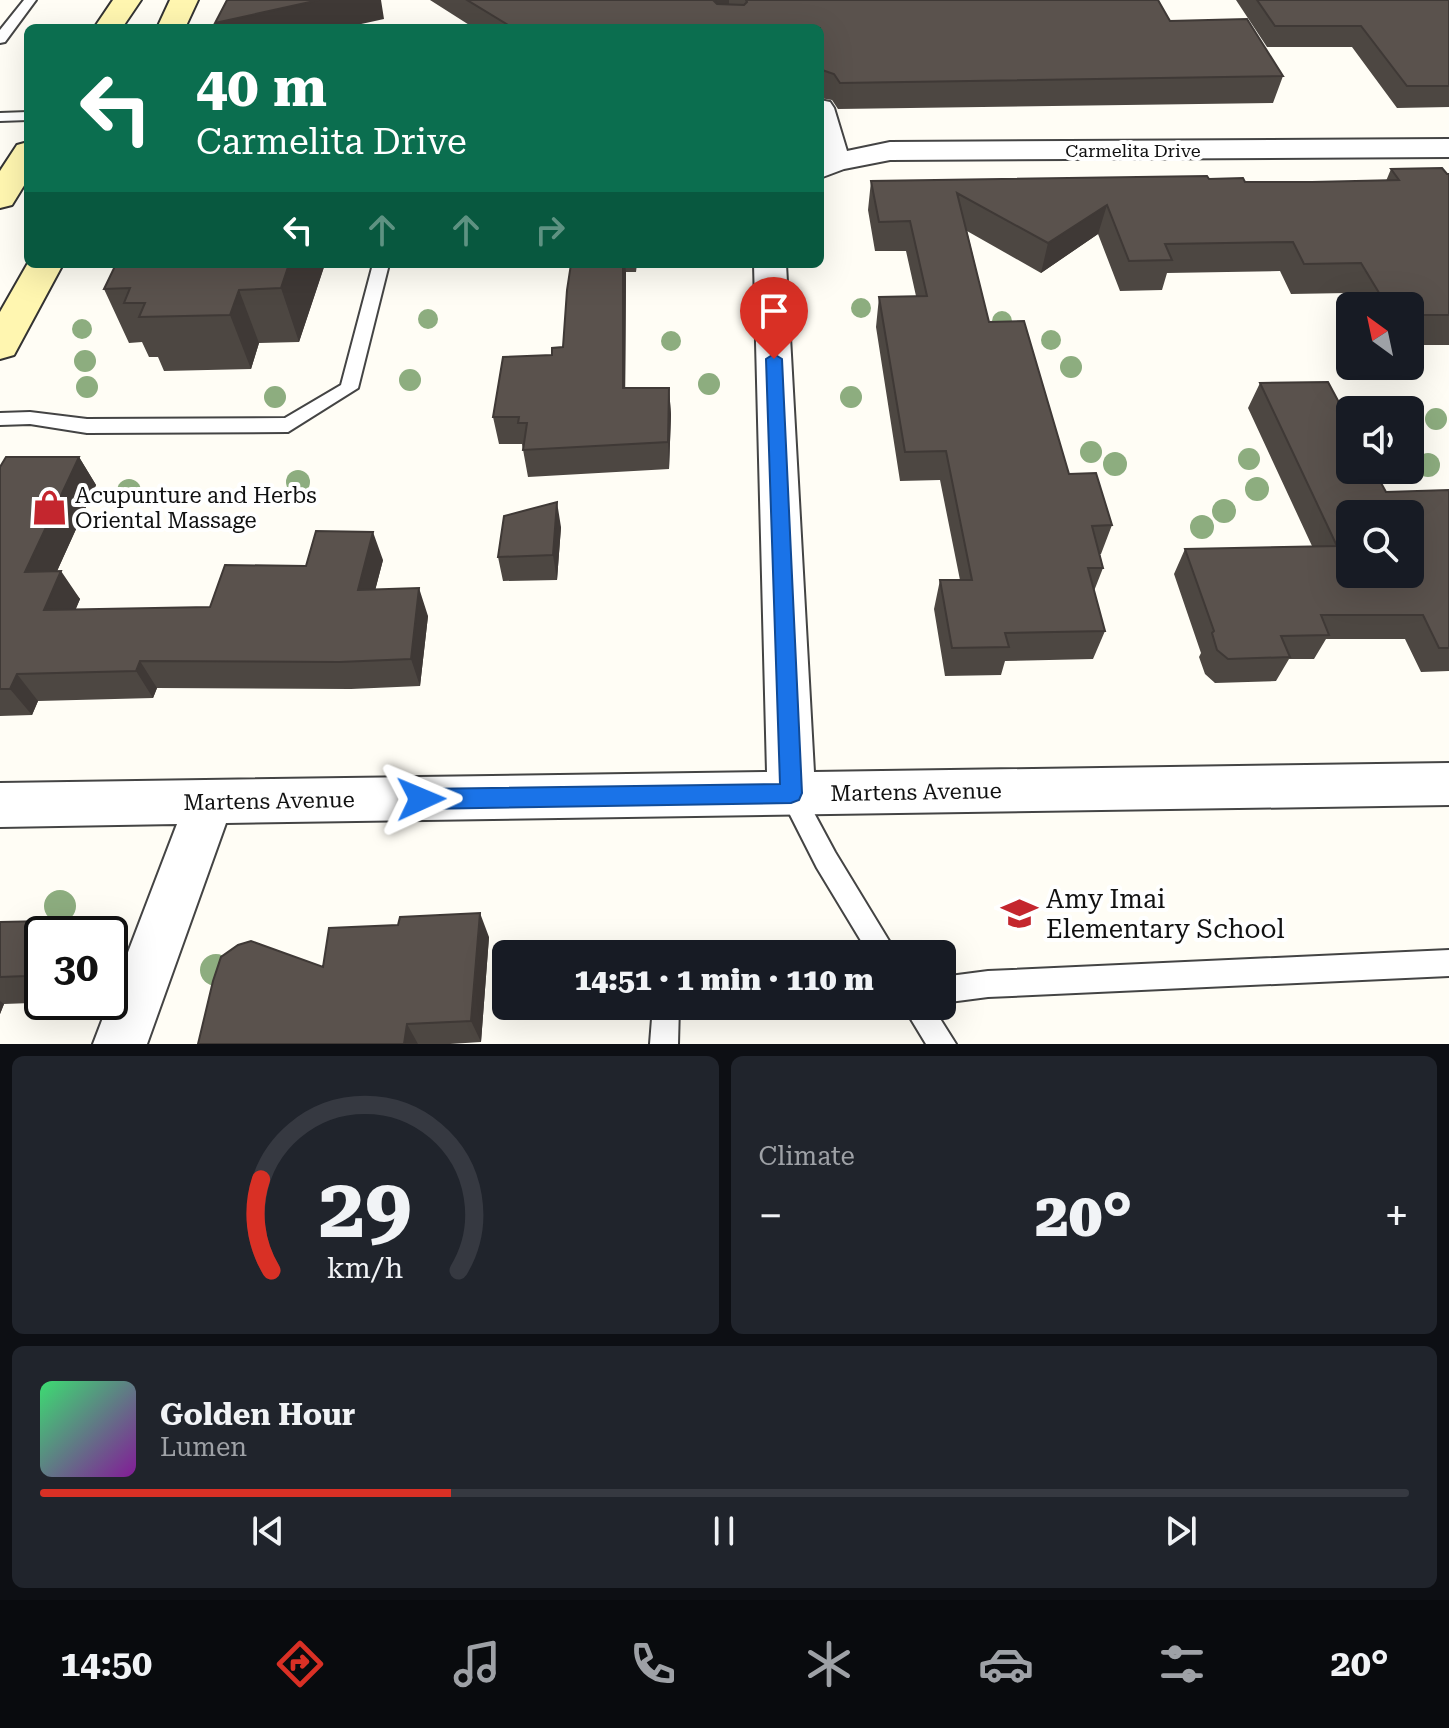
<!DOCTYPE html>
<meta charset="utf-8">
<style>
:root{--surface:#171b24;--page:#20242c;--text:#f1f3f6;--muted:#9ea1a6;--line:#363941;--accent:#d93025}
body{margin:0;font-family:"Roboto Serif",serif;background:var(--page);color:var(--text);height:100vh;display:flex;flex-direction:column;font-size:30px;white-space:nowrap}
*{box-sizing:border-box;margin:0}
p{font-size:26px;color:var(--muted)}
.icon{flex:none;width:44px;height:44px;fill:none;stroke:currentColor;stroke-width:2;stroke-linecap:round;stroke-linejoin:round}
.map{position:relative;height:1044px;overflow:hidden}
.sheet{display:flex;flex-direction:column;gap:12px;padding:12px;background:#0d0f14;flex:1}
.sheet>*{flex:none}
.hud{position:absolute;left:24px;top:24px;width:800px;height:244px;border-radius:12px;box-shadow:0 8px 32px #0002;background:#0b6e4f;color:#fff;overflow:hidden}
.needle{width:52px;rotate:327deg}
.controls{position:absolute;left:1336px;top:292px;display:grid;gap:16px}
.controls a{display:grid;place-items:center;width:88px;height:88px;border-radius:12px;background:var(--surface);box-shadow:0 8px 32px #0002;font-size:40px}
.speed{position:absolute;left:24px;top:916px;display:flex;gap:16px;font-size:40px;font-weight:700;text-align:center}
.speed>*{display:grid;place-content:center;width:104px;height:104px;border-radius:50%;background:var(--surface);box-shadow:0 8px 32px #0002;line-height:1}
.speed .limit{border:4px solid #111;border-radius:12px;background:#fff;color:#111}
.pin{position:absolute;display:grid;place-items:center;width:68px;height:68px;color:#fff;margin:-82px -34px;border-radius:50% 50% 50% 0;rotate:-45deg;box-shadow:0 0 8px #0007}
.pin .icon{rotate:45deg}
.me{position:absolute;width:88px;margin:-44px;rotate:89deg;stroke-linejoin:round;filter:drop-shadow(0 0 6px #0008)}
.turn{display:flex;align-items:center;gap:28px;height:168px;padding:0 40px;font-size:36px}
.turn .icon{width:104px;height:104px;stroke-width:2.5}
.turn b{display:block;font-size:56px;line-height:68px}
.lanes{display:flex;align-items:center;height:76px;padding:0 40px;background:#0003;justify-content:center;gap:40px;direction:ltr}
.lanes .off{opacity:.35}
.big{font-size:60px;font-weight:800;line-height:1.1}
.sheet .card{flex:1;display:flex;flex-direction:column;justify-content:center;gap:12px;min-width:0;padding:0 28px;border-radius:12px;background:var(--page)}
.sheet .dial{align-items:center;gap:0}
.dial svg{height:208px;overflow:visible;fill:none;stroke:var(--line);stroke-width:7;stroke-linecap:round;text-anchor:middle}
.dial text{fill:var(--text);stroke:none}
.song{display:flex;align-items:center;gap:24px}
.cover{width:96px;height:96px;border-radius:12px;background:linear-gradient(135deg,hsl(140 70% 55%),hsl(290 70% 35%))}
.played{height:8px;border-radius:4px;background:linear-gradient(90deg,var(--accent) 30%,var(--line) 30%)}
.keys{display:flex;justify-content:space-around;direction:ltr}
.heat{display:flex;justify-content:space-between;align-items:center;font-size:44px;direction:ltr}
.sheet .tiles{flex:1;display:grid;gap:12px;grid-template-columns:1fr 1fr}
.card:last-child{grid-column:span 2}
.trip{position:absolute;left:492px;top:940px;width:464px;height:80px;border-radius:12px;background:var(--surface);box-shadow:0 8px 32px #0002;font-weight:800;line-height:80px;text-align:center}
.tab-bar{display:flex;height:128px;justify-content:space-around;align-items:center;background:#090b0e;color:var(--muted)}
.tab-bar .icon{width:56px;height:56px}
.tab-bar .active{color:var(--accent)}
.tab-bar b{font-size:36px;color:var(--text)}
.map>svg:first-child{display:block}
</style>
<div class="map">
<svg width="1449" height="1044" viewBox="0 0 1449 1044">
<rect width="100%" height="100%" fill="#fffdf5"/>
<g fill="none" stroke-linecap="round" stroke-linejoin="round">
<defs>
<path id="service" d="M24,0H36L5,42L0,43V30Z
M28,112V120L0,121V113Z
M373,264H389L358,388L288,432L87,433L30,424L0,425V413L30,412L87,419L285,418L341,385Z
M791,782L799,785L835,852L897,954H869L817,868L779,793L783,785Z
M1449,950V976L988,997L942,1003V977L988,971Z
M653,1006H679L678,1044H650Z
M903,1006H932L956,1044H926Z"/>
<path id="minor" d="M820,100L830,102L834,108L847,151L890,142L1449,139V157L890,160L844,169L820,178Z
M754,264H786L814,772L1449,763V805L226,823L147,1044H93L177,824L0,827V783L767,772Z"/>
<path id="secondary" d="M113,0H141L122,28H94Z
M170,0H198L185,28H157Z
M28,142V179L12,205L0,208V171L17,145Z
M28,263L63,264L14,355L0,359V312Z"/>
</defs>
<!-- service casing -->
<use href="#service" stroke="#444" stroke-width="4"/>
<!-- minor casing -->
<use href="#minor" stroke="#444" stroke-width="4"/>
<!-- secondary casing -->
<use href="#secondary" stroke="#333" stroke-width="4"/>
<!-- service -->
<use href="#service" fill="#fff" fill-rule="evenodd"/>
<!-- minor -->
<use href="#minor" fill="#fff" fill-rule="evenodd"/>
<!-- secondary -->
<use href="#secondary" fill="#fff6b0" fill-rule="evenodd"/>
</g>
<!-- trees -->
<g fill="#8dad7f">
<circle cx="861" cy="308" r="10"/>
<circle cx="428" cy="319" r="10"/>
<circle cx="1002" cy="321" r="10"/>
<circle cx="82" cy="329" r="10"/>
<circle cx="1051" cy="340" r="10"/>
<circle cx="671" cy="341" r="10"/>
<circle cx="85" cy="361" r="11"/>
<circle cx="1071" cy="367" r="11"/>
<circle cx="410" cy="380" r="11"/>
<circle cx="709" cy="384" r="11"/>
<circle cx="87" cy="387" r="11"/>
<circle cx="275" cy="397" r="11"/>
<circle cx="851" cy="397" r="11"/>
<circle cx="1436" cy="419" r="11"/>
<circle cx="1091" cy="452" r="11"/>
<circle cx="1249" cy="459" r="11"/>
<circle cx="1115" cy="464" r="12"/>
<circle cx="1428" cy="465" r="12"/>
<circle cx="298" cy="482" r="12"/>
<circle cx="1257" cy="489" r="12"/>
<circle cx="129" cy="491" r="12"/>
<circle cx="1224" cy="511" r="12"/>
<circle cx="1202" cy="527" r="12"/>
<circle cx="60" cy="906" r="16"/>
<circle cx="216" cy="970" r="16"/>
</g>
<!-- wall -->
<path fill="#4d4742" d="M430,0H1158L1170,21L1283,76L1273,103L838,109L832,100L820,98V28H474Z
M1236,0H1449V107L1397,108L1352,47H1267Z
M1391,169L1449,174V345H1410V306H1354L1347,293L1291,294L1280,271L1167,273L1162,290L1120,291L1098,234L1041,273L967,231L989,322L1069,474L1112,525L1101,554H1100L1103,568L1094,591L1105,631L1093,659L1005,661L1001,675L945,676L934,609L940,580H960L940,480L900,481L876,327L879,297L916,296L906,251H875L868,210L871,181L1209,179L1245,182H1312L1386,181Z
M116,264H325L299,342L259,343L251,369L164,371L158,357H149L142,342L129,343L104,289Z
M571,264H637L636,272H626L625,388H669L671,415L669,469L528,477L522,444H499L493,417L552,355L563,347Z
M1260,383L1386,492L1449,490V671L1421,672L1405,639H1326L1314,659H1289L1276,681L1215,683L1205,674L1199,657L1201,653L1174,574L1185,549L1312,546L1248,408Z
M79,457L96,485L57,571L80,599L75,610L210,607L306,566L383,560L375,590L428,616L420,686L351,689L157,688L153,698L38,701L32,715L0,716V467Z
M561,527L557,580L503,581L498,557Z
M0,922L42,934V1002H58L4,1004L0,1014Z
M489,937L481,1042L450,1044H198L323,967Z"/>
<!-- shaded-wall -->
<path fill="#3f3936" d="M319,0H381L384,19L343,28H217L215,23Z
M715,0H729V16L714,27Z
M822,70L821,97L820,98V72Z
M1107,205L1098,234L1041,273L1048,243Z
M289,264H325L299,342L281,288Z
M623,264H625L626,272L625,415L623,388Z
M239,290L259,343L251,369L230,315Z
M669,388L671,415L669,469L668,442Z
M79,457L96,485L44,600L25,572Z
M557,502L561,527L557,580L553,555Z
M373,532L383,560L368,618L358,590Z
M61,571L80,599L64,638L44,610Z
M419,588L428,616L420,686L411,659Z
M140,661L157,688L153,698L136,671Z
M17,674L38,701L32,715L10,689Z
M480,913L489,937L481,1042L471,1021Z
M46,921L60,934H42V989L27,976Z
M0,1001L4,1004L0,1014Z
M407,1024L418,1044H404Z"/>
<!-- building -->
<path fill="#5a524d" stroke="#3f3936" stroke-width="2" fill-rule="evenodd" d="M227,0H319L215,23Z
M467,0H715L714,1L717,4L744,5L747,2L746,0H1158L1170,21L1247,19L1283,76L840,83L834,74L822,70L820,72V28H513Z
M1257,0H1449V86H1407L1361,26H1275Z
M1442,168L1447,174H1449V315H1410V306H1387L1361,263L1304,264L1293,242L1165,244L1172,260L1129,261L1107,205L1048,243L957,193L989,322L1024,321L1069,474L1096,473L1112,525L1092,526L1103,568H1088L1105,631L1005,633L1009,647L952,648L940,580H972L946,451L905,452L879,297L927,296L910,221L879,222L871,181L1207,176L1209,179L1243,178L1245,182H1312L1399,180L1391,169Z
M116,264H289L281,288L239,290L230,315L139,317L145,303H124L130,288L104,289Z
M571,264H623V388H669L668,442L523,450L527,423H518L519,417H493L503,357L552,355V348L563,347L567,290Z
M1328,382L1350,423V470H1374L1386,492L1449,490V648H1439L1423,615H1321L1329,635L1281,636L1290,657L1228,659L1217,650L1212,633L1214,631L1185,549L1337,546L1260,383ZM1350,514H1410V574H1350Z
M6,457H79L25,572L61,571L44,610L210,607L225,565L306,566L316,531L373,532L358,590L419,588L411,659L339,662L140,661L136,671L17,674L10,689H0V467Z
M557,502L553,555L498,557L504,516Z
M480,913L471,1021L407,1024L404,1044H198L213,981L221,957L238,945L251,941L323,967L329,928L398,925L400,917Z
M46,921L27,976L0,977V922Z"/>
<!-- route -->
<path fill="#1a73e8" stroke="#114b97" stroke-width="2" d="M774,354L782,359L802,793L799,800L791,803L421,809L413,806L410,799L413,792L421,789L780,784L766,359Z"/>
<!-- icons -->
<defs>
<symbol id="shop-bare" viewBox="-9 -9 18 18"><path d="M-5-2.5h2.3a2.7 3.5 0 0 1 5.4 0H5L5.5 6h-11ZM-1.5-2.5h3a1.5 2.3 0 0 0-3 0Z" fill="#c4262e" stroke="#fff" stroke-width="2.5" paint-order="stroke"/></symbol>
<symbol id="school-bare" viewBox="-9 -9 18 18"><path d="M0-5L7-2L0 1L-7-2ZM-4 1L0 2.5L4 1V4Q0 6-4 4Z" fill="#c4262e" stroke="#fff" stroke-width="2.5" paint-order="stroke"/></symbol>
</defs>
<g fill-rule="evenodd">
<use href="#shop-bare" x="24" y="482" width="51" height="51"/>
<use href="#school-bare" x="994" y="888" width="51" height="51"/>
</g>
<g text-anchor="middle" dominant-baseline="central" stroke-width="8" stroke-linejoin="round" paint-order="stroke">
<!-- far-street labels -->
<g font-size="18" fill="#111" stroke="#fff">
<text x="1133" y="150">Carmelita Drive</text>
</g>
<!-- poi labels -->
<g font-size="22" fill="#111" stroke="#fff" text-anchor="start">
<text x="75" y="495">Acupunture and Herbs<tspan x="75" dy="25">Oriental Massage</tspan></text>
</g>
<!-- street labels -->
<g font-size="22" fill="#111" stroke="#fff">
<text transform="translate(916 792) rotate(-1)">Martens Avenue</text>
<text transform="translate(269 801) rotate(-1)">Martens Avenue</text>
</g>
<!-- near-poi labels -->
<g font-size="26" fill="#111" stroke="#fff" text-anchor="start">
<text x="1046" y="899">Amy Imai<tspan x="1046" dy="30">Elementary School</tspan></text>
</g>
</g>
</svg>
<div class="controls">
<a><svg class="needle" viewBox="-14 -14 28 28"><path d="M0-13l5 13h-10z" fill="#e53935"/><path d="M0 13l5-13h-10z" fill="#9ea1a6"/></svg></a>
<a><svg class="icon" aria-label="sound" viewBox="0 0 24 24"><path d="M4 9h4l5-4v14l-5-4H4zM17 9q2 3 0 6"/></svg></a>
<a><svg class="icon" aria-label="search" viewBox="0 0 24 24"><circle cx="10" cy="10" r="6"/><path d="M15 15l6 6"/></svg></a>
</div>
<div class="speed"><div class="limit">30</div></div>
<div class="pin" style="left:774px;top:359px;background:#d93025"><svg class="icon" aria-label="arrive" viewBox="0 0 24 24"><path d="M6 21V4h12l-3 4 3 4H6"/></svg></div>
<svg class="me" style="left:421px;top:799px" viewBox="-20 -20 40 40"><path d="M0-17L14 15 0 8-14 15z" fill="#1a73e8" stroke="#fff" stroke-width="4"/></svg>
<div class="trip">14:51 · 1 min · 110 m</div>
<div class="hud">
<div class="turn"><svg class="icon" aria-label="left" viewBox="0 0 24 24"><path d="M17 20v-9H6M10 6l-5 5 5 5"/></svg><div><b>40 m</b>Carmelita Drive</div></div>
<div class="lanes"><svg class="icon" aria-label="left" viewBox="0 0 24 24"><path d="M17 20v-9H6M10 6l-5 5 5 5"/></svg><svg class="icon off" aria-label="ahead" viewBox="0 0 24 24"><path d="M12 20V5M6 11l6-6 6 6"/></svg><svg class="icon off" aria-label="ahead" viewBox="0 0 24 24"><path d="M12 20V5M6 11l6-6 6 6"/></svg><svg class="icon off" aria-label="right" viewBox="0 0 24 24"><path d="M7 20v-9h11M14 6l5 5-5 5"/></svg></div>
</div>
</div>
<section class="sheet">
<div class="tiles">
<div class="card dial"><svg viewBox="0 0 100 80">
<path d="M14 69A42 42 0 1 1 86 69"/>
<path d="M14 69A42 42 0 0 1 10 34" stroke="#d93025"/>
<text x="50" y="56" font-size="32" font-weight="700">29</text>
<text x="50" y="72" font-size="11">km/h</text>
</svg></div>
<div class="card"><p>Climate</p>
<div class="heat"><a>−</a><b class="big">20°</b><a>+</a></div>
</div>
<div class="card">
<div class="song"><i class="cover"></i><div><b>Golden Hour</b><p>Lumen</p></div></div>
<div class="played"></div>
<div class="keys"><svg class="icon" aria-label="previous" viewBox="0 0 24 24"><path d="M18 5L8 12l10 7zM5 5v14"/></svg><svg class="icon" aria-label="pause" viewBox="0 0 24 24"><path d="M8 5v14M16 5v14"/></svg><svg class="icon" aria-label="next" viewBox="0 0 24 24"><path d="M6 5l10 7-10 7zM19 5v14"/></svg></div>
</div>
</div>
</section>
<nav class="tab-bar">
<b>14:50</b>
<svg class="icon active" aria-label="directions" viewBox="0 0 24 24"><path d="M12 3l9 9-9 9-9-9zM9 14v-3h6M13 9l2 2-2 2"/></svg>
<svg class="icon" aria-label="music" viewBox="0 0 24 24"><path d="M9 18V5l10-2v13"/><circle cx="6" cy="18" r="3"/><circle cx="16" cy="16" r="3"/></svg>
<svg class="icon" aria-label="phone" viewBox="0 0 24 24"><path d="M5 4h4l2 5-3 2q2 4 5 5l2-3 5 2v4C11 20 4 13 5 4z"/></svg>
<svg class="icon" aria-label="climate" viewBox="0 0 24 24"><path d="M12 3v18M4 7l16 10M4 17L20 7"/></svg>
<svg class="icon" aria-label="car" viewBox="0 0 24 24"><path d="M5 17H2v-5l4-1 3-4h7l3 4 3 1v5h-3M9 17h6M6 11h13"/><circle cx="7" cy="17" r="2"/><circle cx="17" cy="17" r="2"/></svg>
<svg class="icon" aria-label="filters" viewBox="0 0 24 24"><path d="M4 7h16M4 17h16"/><circle cx="9" cy="7" r="2"/><circle cx="15" cy="17" r="2"/></svg>
<b>20°</b>
</nav>
